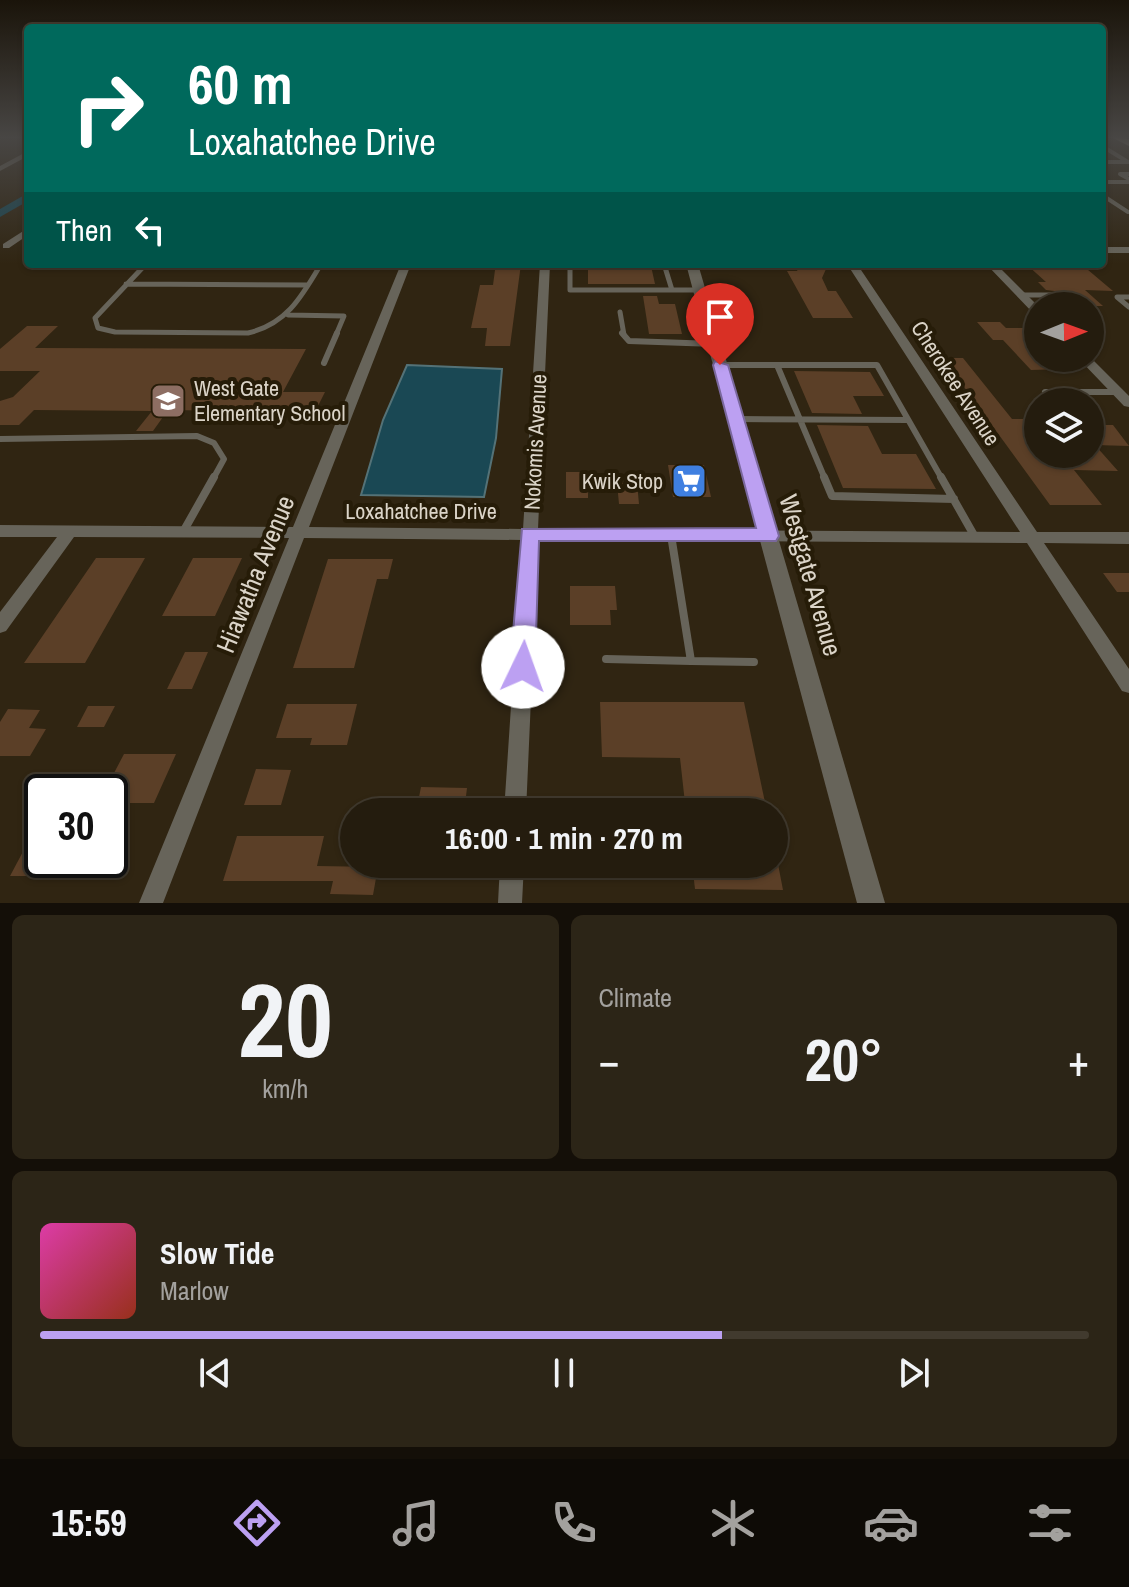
<!DOCTYPE html>
<meta charset="utf-8">
<style>
:root{--surface:#241c0e;--page:#2c2517;--text:#f1f3f6;--muted:#a3a19e;--line:#413a2e;--accent:#bca0f2}
body{margin:0;font-family:"Archivo Narrow",sans-serif;background:var(--page);color:var(--text);height:100vh;display:flex;flex-direction:column;font-size:30px;white-space:nowrap}
*{box-sizing:border-box;margin:0}
p{font-size:26px;color:var(--muted)}
.icon{flex:none;width:44px;height:44px;fill:none;stroke:currentColor;stroke-width:2;stroke-linecap:round;stroke-linejoin:round}
.map{position:relative;height:903px;overflow:hidden}
.details{display:flex;flex-direction:column;gap:12px;padding:12px;background:#140f08;flex:1}
.details>*{flex:none}
.banner{position:absolute;left:24px;top:24px;width:1082px;height:244px;border-radius:8px;box-shadow:0 2px 6px #0004,0 0 0 2px var(--line);background:#00695c;color:#fff;overflow:hidden}
.needle{width:52px;rotate:89deg}
.controls{position:absolute;left:1024px;top:292px;display:grid;gap:16px}
.controls a{display:grid;place-items:center;width:80px;height:80px;border-radius:50%;background:var(--surface);box-shadow:0 2px 6px #0004,0 0 0 2px var(--line);font-size:40px}
.speed{position:absolute;left:24px;top:774px;display:flex;gap:16px;font-size:40px;font-weight:700;text-align:center}
.speed>*{display:grid;place-content:center;width:104px;height:104px;border-radius:50%;background:var(--surface);box-shadow:0 2px 6px #0004,0 0 0 2px var(--line);line-height:1}
.speed .limit{border:4px solid #111;border-radius:12px;background:#fff;color:#111}
.pin{position:absolute;display:grid;place-items:center;width:68px;height:68px;color:#fff;margin:-82px -34px;border-radius:50% 50% 50% 0;rotate:-45deg;box-shadow:0 0 8px #0007}
.pin .icon{rotate:45deg}
.me{position:absolute;width:88px;margin:-44px;rotate:3deg;stroke-linejoin:round;filter:drop-shadow(0 0 6px #0008)}
.turn{display:flex;align-items:center;gap:28px;height:168px;padding:0 32px;font-size:36px}
.turn .icon{width:104px;height:104px;stroke-width:2.5}
.turn b{display:block;font-size:56px;line-height:68px}
.then{display:flex;align-items:center;height:76px;padding:0 32px;background:#0003;gap:16px;font-size:30px}
.big{font-size:60px;font-weight:800;line-height:1.1}
.details .tile{flex:1;display:flex;flex-direction:column;justify-content:center;gap:12px;min-width:0;padding:0 28px;border-radius:12px;background:var(--page)}
.details .dial{align-items:center;gap:0}
.dial b{font-size:104px;line-height:1}
.song{display:flex;align-items:center;gap:24px}
.cover{width:96px;height:96px;border-radius:12px;background:linear-gradient(135deg,hsl(320 70% 55%),hsl(10 70% 35%))}
.played{height:8px;border-radius:4px;background:linear-gradient(90deg,var(--accent) 65%,var(--line) 65%)}
.keys{display:flex;justify-content:space-around;direction:ltr}
.heat{display:flex;justify-content:space-between;align-items:center;font-size:44px;direction:ltr}
.details .tiles{flex:1;display:grid;gap:12px;grid-template-columns:1fr 1fr}
.tile:last-child{grid-column:span 2}
.trip{position:absolute;left:340px;top:798px;width:448px;height:80px;border-radius:40px;background:var(--surface);box-shadow:0 2px 6px #0004,0 0 0 2px var(--line);font-weight:800;line-height:80px;text-align:center}
.dock{display:flex;height:128px;justify-content:space-around;align-items:center;background:#0e0b06;color:var(--muted)}
.dock .icon{width:56px;height:56px}
.dock .active{color:var(--accent)}
.dock b{font-size:36px;color:var(--text)}
.map>svg:first-child{display:block}
</style>
<div class="map">
<svg width="1129" height="903" viewBox="0 0 1129 903">
<rect width="100%" height="100%" fill="#302512"/>
<!-- water -->
<path fill="#1a4854" stroke="#547277" stroke-width="2" d="M407,365L502,369L496,438L484,497L361,495L383,420Z"/>
<g fill="none" stroke-linecap="round" stroke-linejoin="round">
<!-- canal -->
<path fill="#1a4854" fill-rule="evenodd" d="M28,193V201L0,217V209Z"/>
</g>
<!-- building -->
<path fill="#5b3f27" d="M507,264H521L510,346H485L487,328H471L480,285H493L495,270H506Z
M1026,264H1081L1113,291L1085,290L1103,306H1064L1058,300L1063,298V292L1046,290L1038,282H1046Z
M800,265L826,269L822,278L828,291H836L853,318H813L787,271H797Z
M588,266H651L655,284H588Z
M643,296H657L659,304H675L682,334H649Z
M977,322H1000L1006,328H1023L1038,343V358H1054L1065,369L1031,370L1003,340H993Z
M27,326H58L35,348L306,349L283,392H325L315,412L168,410L153,431H136L152,411L34,410L19,425H0V401L13,397L40,371H0V349Z
M943,358H963L1012,419H1033L1038,425V454H1090V425H1113L1129,446L1095,445L1118,471L1074,470L1102,505H1050Z
M794,371L870,372L884,396H853L862,414L812,413Z
M817,425L868,426L882,454H916L936,489L843,488Z
M668,465H704L711,497H673Z
M566,472H588V498H566Z
M617,483H637L639,504H619Z
M96,558H145L85,663H24Z
M193,558H242L215,616H162Z
M328,559H393L388,579H377L354,668H293Z
M1103,573H1129V592H1117Z
M570,586H615L617,610H610L611,625H570Z
M185,652H208L192,689H167Z
M600,702H744L767,812H686L680,758L602,757Z
M287,704H357L347,745H310L312,738H276Z
M88,706H115L104,727H77Z
M8,709L40,710L29,728L46,729L30,756H0V722Z
M124,754H176L154,803H110V792H104Z
M256,769L291,770L281,805H244Z
M421,787L467,788L464,812H416Z
M577,796L621,798L622,812H577Z
M42,816V860H97L90,876H10Z
M237,836H324L317,866L378,867L373,895L330,894L333,881H223Z
M692,864H778L783,890L695,889Z"/>
<g fill="none" stroke-linecap="round" stroke-linejoin="round">
<!-- service-far3 -->
<path stroke="#67645a" stroke-width="4" d="M1102,146L1128,162
M1102,162H1127
M1129,174H1120L1129,179
M1102,182H1129
M1102,195L1128,212"/>
<!-- service-far2 -->
<path stroke="#67645a" stroke-width="5" d="M146,264L95,318L98,328L115,332L248,333C287,324 302,296 321,264
M339,264H356
M570,264V290H672L664,264
M126,284L308,285
M672,290H700
M1022,295H1059
M1129,297H1117L1129,307
M620,312L624,335
M288,315L344,316L336,335"/>
<!-- service-far1 -->
<path stroke="#67645a" stroke-width="6" d="M622,333L629,341L715,344
M324,363L337,333
M721,365H877L942,479
M777,365L825,479
M1054,402L1045,392H1117
M736,419L908,420
M0,439L197,436L214,443L224,459L213,479"/>
<!-- service -->
<path stroke="#67645a" stroke-width="8" d="M824,477L832,496L954,499
M941,477L975,537
M183,532L214,477
M671,535L691,661L754,662
M606,659L691,661"/>
<!-- minor -->
<path fill="#67645a" fill-rule="evenodd" d="M28,151V156L0,171V166Z
M28,228V235L9,248H3V244Z
M1102,247H1129V253H1102Z
M401,264H411L309,527L523,529L540,264H550L538,529L1020,532L847,264H857L1037,532H1129V544L1044,543L1129,669V693L1122,691L1027,543L538,540L526,812H504L522,540L304,538L163,903H139L289,538L74,537L6,631L0,633V612L57,537H0V525L293,527Z
M986,264H996L1038,306V315L1034,314Z
M1090,357L1129,396V407L1124,406L1078,358Z
M500,864H524L522,903H498Z"/>
<!-- tertiary -->
<path fill="#67645a" fill-rule="evenodd" d="M686,264H698L885,903H857Z"/>
<!-- primary -->
<path fill="#a8a08c" fill-rule="evenodd" d="M1113,137L1129,139V146L1115,139Z"/>
</g>
<!-- sky -->
<linearGradient id="sky" x2="0" y2="1"><stop stop-color="#1a140a"/><stop offset="0.52" stop-color="#484644"/><stop offset="1" stop-color="#484644" stop-opacity="0"/></linearGradient>
<rect width="1129" height="264" fill="url(#sky)"/>
<!-- route -->
<path fill="#bca0f2" stroke="#7a689d" stroke-width="2" d="M715,361L728,365L779,536L776,541H539L535,667L531,675L523,678L514,675L510,667L522,529L756,528L713,365Z"/>
<!-- icons -->
<defs>
<symbol id="school-square" viewBox="-11 -11 22 22"><rect x="-9" y="-9" width="18" height="18" rx="4" fill="#8d6e63" stroke="#261c08"/><path d="M0-5L7-2L0 1L-7-2ZM-4 1L0 2.5L4 1V4Q0 6-4 4Z" fill="#fff"/></symbol>
<symbol id="supermarket-square" viewBox="-11 -11 22 22"><rect x="-9" y="-9" width="18" height="18" rx="4" fill="#3f7fe0" stroke="#261c08"/><path d="M-6-5.5h2.5l.6 2H6L4.5 2H-2.5L-4.4-4H-6ZM-1.5 3.2a1.3 1.3 0 1 0 .1 0ZM3 3.2a1.3 1.3 0 1 0 .1 0Z" fill="#fff"/></symbol>
</defs>
<g fill-rule="evenodd">
<use href="#school-square" x="148" y="381" width="40" height="40"/>
<use href="#supermarket-square" x="669" y="461" width="40" height="40"/>
</g>
<g text-anchor="middle" dominant-baseline="central" stroke-width="8" stroke-linejoin="round" paint-order="stroke">
<!-- street labels -->
<g font-size="22" fill="#dbd4c8" stroke="#261c08">
<text transform="translate(956 383) rotate(57)">Cherokee Avenue</text>
<text transform="translate(535 442) rotate(-87)">Nokomis Avenue</text>
<text x="421" y="511">Loxahatchee Drive</text>
</g>
<!-- poi labels -->
<g font-size="22" fill="#dbd4c8" stroke="#261c08" text-anchor="start">
<text x="194" y="388">West Gate<tspan x="194" dy="25">Elementary School</tspan></text>
<text x="663" y="481" text-anchor="end">Kwik Stop</text>
</g>
<!-- near-street labels -->
<g font-size="26" fill="#dbd4c8" stroke="#261c08">
<text transform="translate(255 574) rotate(-68)">Hiawatha Avenue</text>
<text transform="translate(811 575) rotate(74)">Westgate Avenue</text>
</g>
</g>
</svg>
<div class="controls">
<a><svg class="needle" viewBox="-14 -14 28 28"><path d="M0-13l5 13h-10z" fill="#e53935"/><path d="M0 13l5-13h-10z" fill="#a3a19e"/></svg></a>
<a><svg class="icon" aria-label="layers" viewBox="0 0 24 24"><path d="M12 4l9 5-9 5-9-5zM3 14l9 5 9-5"/></svg></a>
</div>
<div class="speed"><div class="limit">30</div></div>
<div class="pin" style="left:720px;top:365px;background:#d93025"><svg class="icon" aria-label="arrive" viewBox="0 0 24 24"><path d="M6 21V4h12l-3 4 3 4H6"/></svg></div>
<svg class="me" style="left:523px;top:667px" viewBox="-20 -20 40 40"><circle r="19" fill="#fff"/><path d="M0-13L10 11 0 6-10 11z" fill="#bca0f2"/></svg>
<div class="trip">16:00 · 1 min · 270 m</div>
<div class="banner">
<div class="turn"><svg class="icon" aria-label="right" viewBox="0 0 24 24"><path d="M7 20v-9h11M14 6l5 5-5 5"/></svg><div><b>60 m</b>Loxahatchee Drive</div></div>
<div class="then">Then<svg class="icon" aria-label="left" viewBox="0 0 24 24"><path d="M17 20v-9H6M10 6l-5 5 5 5"/></svg></div>
</div>
</div>
<section class="details">
<div class="tiles">
<div class="tile dial"><b>20</b><p>km/h</p></div>
<div class="tile"><p>Climate</p>
<div class="heat"><a>−</a><b class="big">20°</b><a>+</a></div>
</div>
<div class="tile">
<div class="song"><i class="cover"></i><div><b>Slow Tide</b><p>Marlow</p></div></div>
<div class="played"></div>
<div class="keys"><svg class="icon" aria-label="previous" viewBox="0 0 24 24"><path d="M18 5L8 12l10 7zM5 5v14"/></svg><svg class="icon" aria-label="pause" viewBox="0 0 24 24"><path d="M8 5v14M16 5v14"/></svg><svg class="icon" aria-label="next" viewBox="0 0 24 24"><path d="M6 5l10 7-10 7zM19 5v14"/></svg></div>
</div>
</div>
</section>
<nav class="dock">
<b>15:59</b>
<svg class="icon active" aria-label="directions" viewBox="0 0 24 24"><path d="M12 3l9 9-9 9-9-9zM9 14v-3h6M13 9l2 2-2 2"/></svg>
<svg class="icon" aria-label="music" viewBox="0 0 24 24"><path d="M9 18V5l10-2v13"/><circle cx="6" cy="18" r="3"/><circle cx="16" cy="16" r="3"/></svg>
<svg class="icon" aria-label="phone" viewBox="0 0 24 24"><path d="M5 4h4l2 5-3 2q2 4 5 5l2-3 5 2v4C11 20 4 13 5 4z"/></svg>
<svg class="icon" aria-label="climate" viewBox="0 0 24 24"><path d="M12 3v18M4 7l16 10M4 17L20 7"/></svg>
<svg class="icon" aria-label="car" viewBox="0 0 24 24"><path d="M5 17H2v-5l4-1 3-4h7l3 4 3 1v5h-3M9 17h6M6 11h13"/><circle cx="7" cy="17" r="2"/><circle cx="17" cy="17" r="2"/></svg>
<svg class="icon" aria-label="filters" viewBox="0 0 24 24"><path d="M4 7h16M4 17h16"/><circle cx="9" cy="7" r="2"/><circle cx="15" cy="17" r="2"/></svg>
</nav>
